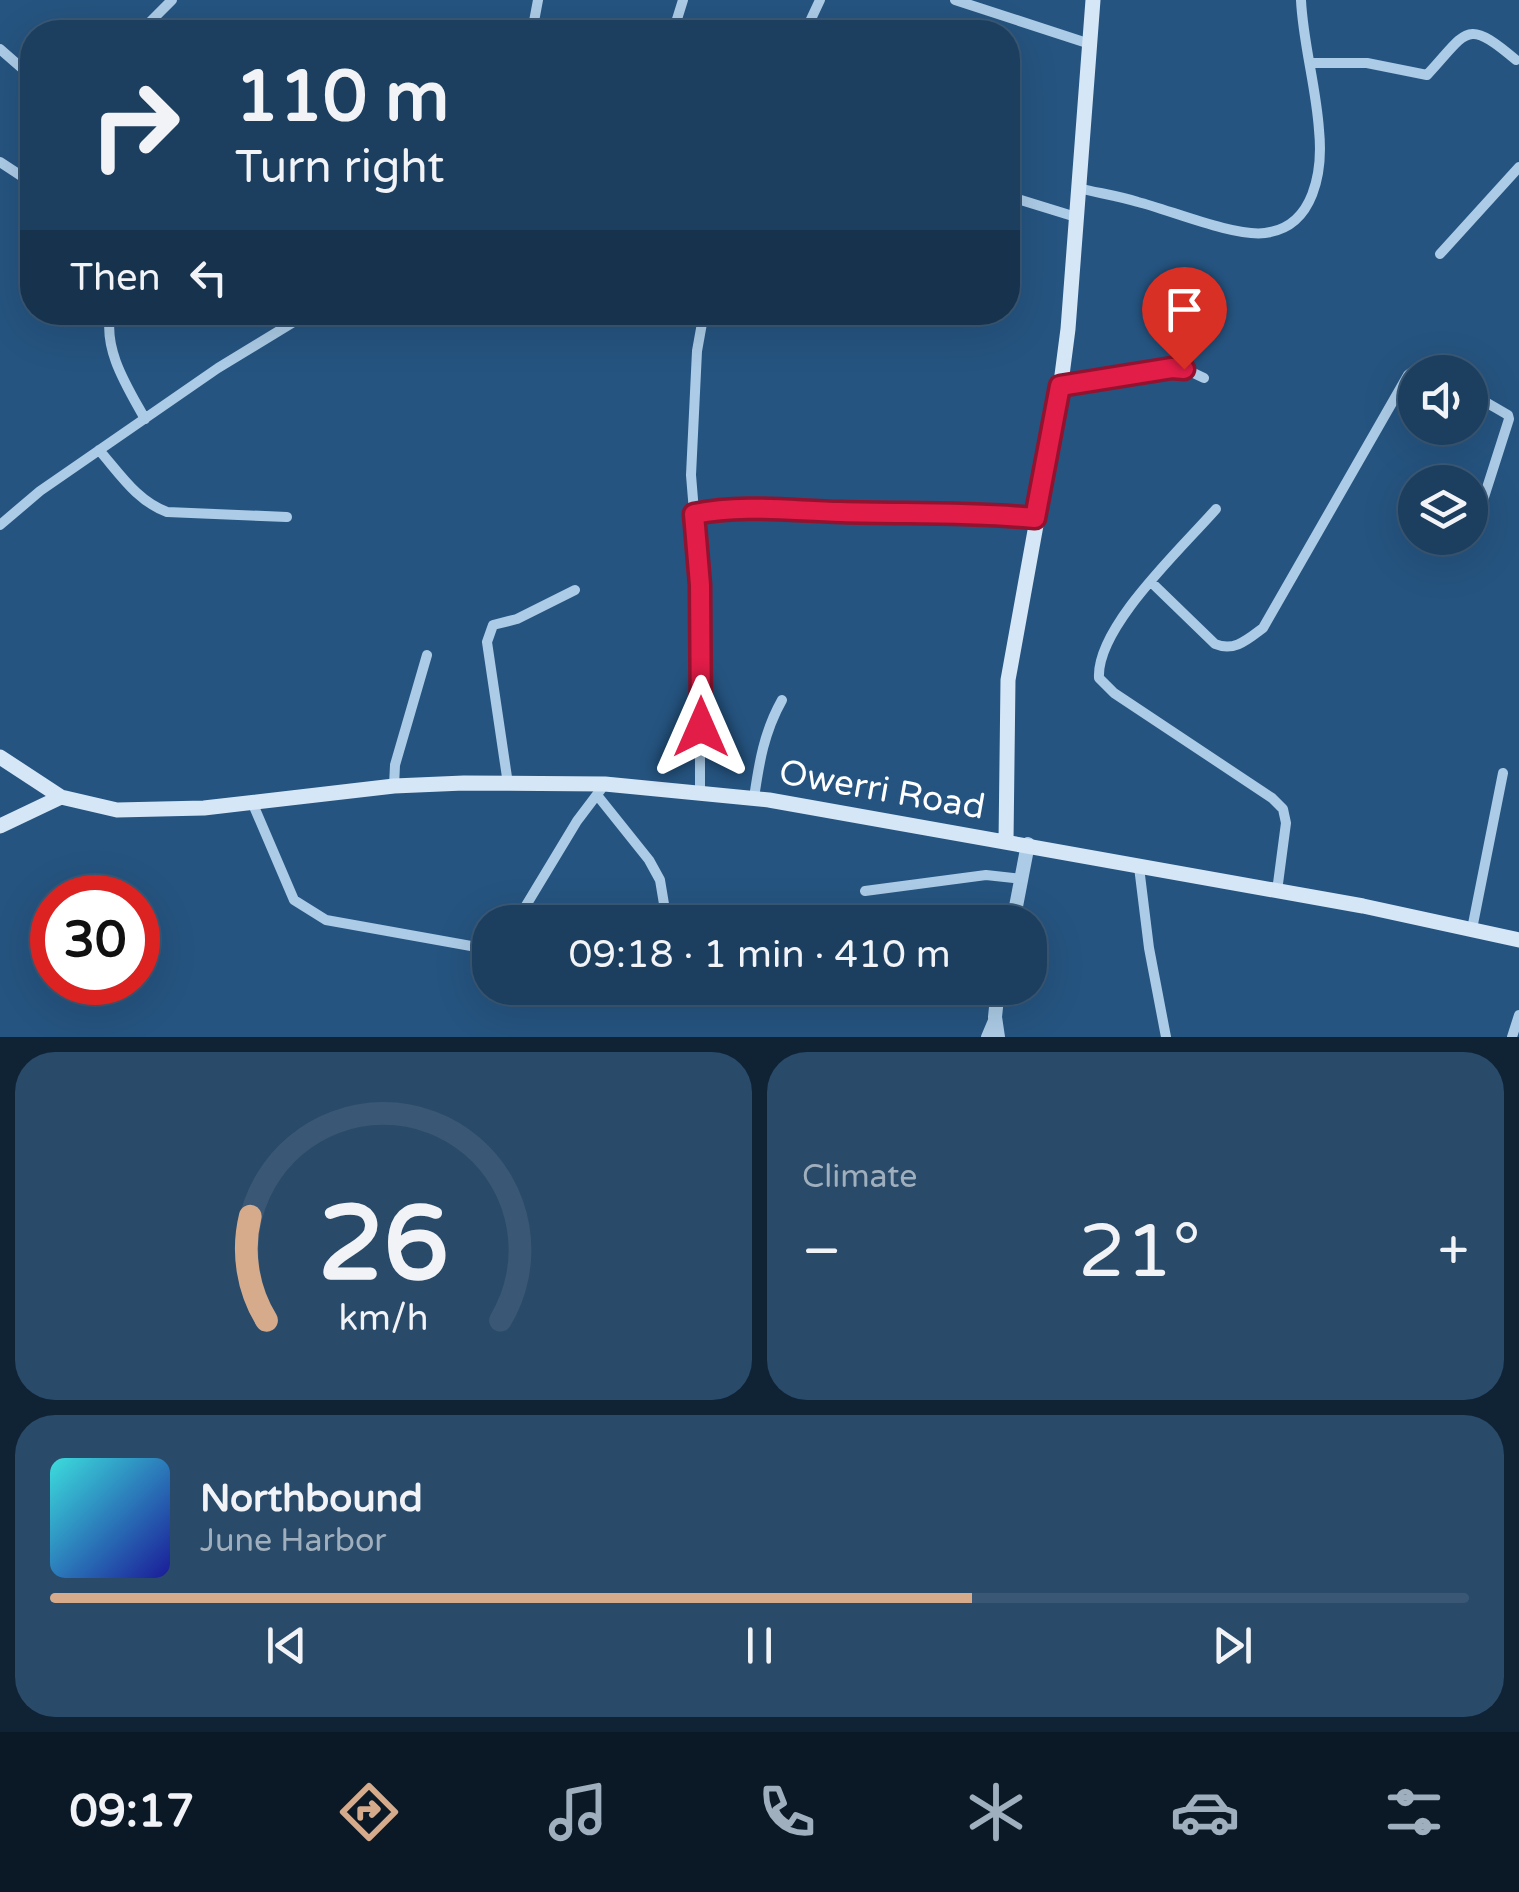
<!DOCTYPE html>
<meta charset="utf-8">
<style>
:root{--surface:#1c3f60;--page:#294a69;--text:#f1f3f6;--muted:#a0afbd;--line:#3a5875;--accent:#d6ab8b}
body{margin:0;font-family:"Varela Round",sans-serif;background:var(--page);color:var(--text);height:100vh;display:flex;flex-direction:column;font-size:38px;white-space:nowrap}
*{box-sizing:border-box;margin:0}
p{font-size:32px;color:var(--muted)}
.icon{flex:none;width:55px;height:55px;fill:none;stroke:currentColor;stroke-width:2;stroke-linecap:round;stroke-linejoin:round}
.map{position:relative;height:1037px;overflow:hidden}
.panel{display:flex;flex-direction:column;gap:15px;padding:15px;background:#0f2335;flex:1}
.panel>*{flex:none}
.banner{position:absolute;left:20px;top:20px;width:1000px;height:305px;border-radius:40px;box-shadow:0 10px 40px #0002,0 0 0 2px var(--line);background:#1c3f60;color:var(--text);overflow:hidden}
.buttons{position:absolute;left:1398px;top:355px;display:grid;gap:20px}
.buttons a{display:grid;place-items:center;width:90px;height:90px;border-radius:50%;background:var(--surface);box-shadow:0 10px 40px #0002,0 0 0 2px var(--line);font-size:50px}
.speed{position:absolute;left:30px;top:875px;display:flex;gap:20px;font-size:50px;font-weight:700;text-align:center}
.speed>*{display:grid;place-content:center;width:130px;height:130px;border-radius:50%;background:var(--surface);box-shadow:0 10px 40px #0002,0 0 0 2px var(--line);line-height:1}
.speed .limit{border:15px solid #d22;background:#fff;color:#111}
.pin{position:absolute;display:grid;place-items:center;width:85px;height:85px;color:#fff;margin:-102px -42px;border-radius:50% 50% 50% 0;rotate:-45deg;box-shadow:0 0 10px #0007}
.pin .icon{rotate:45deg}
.me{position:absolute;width:110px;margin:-55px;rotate:0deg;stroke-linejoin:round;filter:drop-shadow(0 0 8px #0008)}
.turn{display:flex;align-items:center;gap:35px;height:210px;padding:0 50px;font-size:45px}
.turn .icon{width:130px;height:130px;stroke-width:2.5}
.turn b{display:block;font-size:70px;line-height:85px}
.then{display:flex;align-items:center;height:95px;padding:0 50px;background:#0003;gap:20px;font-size:38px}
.big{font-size:75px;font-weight:600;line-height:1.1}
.panel .card{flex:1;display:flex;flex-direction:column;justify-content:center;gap:15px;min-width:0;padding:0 35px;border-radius:40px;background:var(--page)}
.panel .dial{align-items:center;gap:0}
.dial svg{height:260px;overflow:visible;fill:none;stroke:var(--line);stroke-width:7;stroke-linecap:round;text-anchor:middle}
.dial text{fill:var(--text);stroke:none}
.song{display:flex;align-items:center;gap:30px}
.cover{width:120px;height:120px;border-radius:15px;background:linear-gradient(135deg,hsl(180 70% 55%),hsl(240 70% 35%))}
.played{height:10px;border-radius:5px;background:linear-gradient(90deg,var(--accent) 65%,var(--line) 65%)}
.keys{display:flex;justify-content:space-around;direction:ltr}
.heat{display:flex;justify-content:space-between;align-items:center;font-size:55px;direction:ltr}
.panel .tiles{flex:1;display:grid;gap:15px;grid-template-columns:1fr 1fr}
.card:last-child{grid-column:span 2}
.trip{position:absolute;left:472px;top:905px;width:575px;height:100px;border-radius:40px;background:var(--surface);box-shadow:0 10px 40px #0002,0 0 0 2px var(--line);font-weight:600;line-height:100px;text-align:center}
.tabs{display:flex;height:160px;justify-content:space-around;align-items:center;background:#0b1926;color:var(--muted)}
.tabs .icon{width:70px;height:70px}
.tabs .selected{color:var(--accent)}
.tabs b{font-size:45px;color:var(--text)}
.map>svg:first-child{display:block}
</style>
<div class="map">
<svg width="1519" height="1037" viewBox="0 0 1519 1037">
<rect width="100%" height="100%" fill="#255480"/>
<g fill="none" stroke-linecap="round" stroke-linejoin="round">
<!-- minor -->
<path stroke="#accbe6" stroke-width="10" d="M955,0L1090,44
M140,32L172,0
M532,32L538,0
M673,32L683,0
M805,32L820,0
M0,49L32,77
M1311,63H1367L1427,75C1468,31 1465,17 1516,60
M0,162L32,183
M1078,188C1098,193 1119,196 1138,202C1170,210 1234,237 1265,233C1315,227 1323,170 1319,130C1316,86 1303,43 1301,0
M1008,196L1076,217
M1440,254L1519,167
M111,312C102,349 128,388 145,419
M1061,385L1172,368L1185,369L1204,378
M1470,393L1508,415L1509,419L1477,519
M99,450C120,474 137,501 167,512L287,517
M1216,509C1183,547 1096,627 1099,678L1114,693L1272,798L1283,809L1286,823L1277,891
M694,514C746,503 796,511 849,512C912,514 971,512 1035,519
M0,525L40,491L218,368L310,312
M1151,582L1215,644C1234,652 1247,640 1263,628L1408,375L1421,365L1434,372
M508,784L487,642L493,625L517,619L575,590
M394,786L395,765L427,655
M700,793V585L691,475L697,351L704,312
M597,795L649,860L660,880L667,922
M754,798C759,763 764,732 782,700
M252,802L294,900L326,920L471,946L490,944
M1139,867L1149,948L1166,1037
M865,891L986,875L1023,879
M516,922L577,821L605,784
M1472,929L1503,773
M986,1037L994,1018
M1512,1037L1519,1015"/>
<!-- tertiary -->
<path stroke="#accbe6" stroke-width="14" d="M1013,922L1028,844
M998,988L995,1017L998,1037"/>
<!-- secondary -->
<path stroke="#d5e6f6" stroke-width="15" d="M0,757L61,797L117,810L204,808L394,786L464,783L605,784L769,800L1363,906L1519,940
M0,826L61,797
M1006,842L1008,680L1059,398L1068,329L1093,0"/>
</g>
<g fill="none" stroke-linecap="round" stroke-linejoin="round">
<defs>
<path id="route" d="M701,727L700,585L694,514C744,504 791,511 841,512C907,514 969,512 1035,518L1060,386L1172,368L1184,369"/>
</defs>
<!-- route casing -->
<use href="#route" stroke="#92132f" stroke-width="25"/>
<!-- route -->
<use href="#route" stroke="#e11d48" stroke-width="18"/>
</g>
<g text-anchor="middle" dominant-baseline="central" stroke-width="10" stroke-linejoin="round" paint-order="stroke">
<!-- street labels -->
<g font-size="35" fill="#fff" stroke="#255480">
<text transform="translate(882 790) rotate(10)">Owerri Road</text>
</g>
</g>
</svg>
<div class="buttons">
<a><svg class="icon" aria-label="sound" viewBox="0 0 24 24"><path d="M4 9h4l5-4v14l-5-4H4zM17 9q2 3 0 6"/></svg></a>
<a><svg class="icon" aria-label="layers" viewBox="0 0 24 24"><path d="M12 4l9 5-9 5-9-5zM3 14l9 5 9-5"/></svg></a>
</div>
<div class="speed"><div class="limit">30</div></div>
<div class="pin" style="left:1184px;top:369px;background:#d93025"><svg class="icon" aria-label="arrive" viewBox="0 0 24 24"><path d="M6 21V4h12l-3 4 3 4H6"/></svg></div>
<svg class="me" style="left:701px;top:727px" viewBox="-20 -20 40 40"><path d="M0-17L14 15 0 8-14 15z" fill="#e11d48" stroke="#fff" stroke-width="4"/></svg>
<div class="trip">09:18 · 1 min · 410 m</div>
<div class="banner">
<div class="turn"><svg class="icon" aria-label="right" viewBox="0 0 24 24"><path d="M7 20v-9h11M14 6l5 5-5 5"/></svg><div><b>110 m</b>Turn right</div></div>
<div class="then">Then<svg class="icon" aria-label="left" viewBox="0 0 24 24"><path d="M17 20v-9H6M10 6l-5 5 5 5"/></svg></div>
</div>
</div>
<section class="panel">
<div class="tiles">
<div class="card dial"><svg viewBox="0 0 100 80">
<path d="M14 69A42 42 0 1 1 86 69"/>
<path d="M14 69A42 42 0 0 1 9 37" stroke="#d6ab8b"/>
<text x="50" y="56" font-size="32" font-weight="700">26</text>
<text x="50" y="72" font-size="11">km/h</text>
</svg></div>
<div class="card"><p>Climate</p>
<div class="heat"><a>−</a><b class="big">21°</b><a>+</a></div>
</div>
<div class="card">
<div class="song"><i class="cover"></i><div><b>Northbound</b><p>June Harbor</p></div></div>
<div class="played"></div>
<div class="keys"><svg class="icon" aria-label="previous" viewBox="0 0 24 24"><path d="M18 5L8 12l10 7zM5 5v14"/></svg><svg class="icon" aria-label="pause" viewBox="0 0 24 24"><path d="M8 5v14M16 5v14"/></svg><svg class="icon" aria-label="next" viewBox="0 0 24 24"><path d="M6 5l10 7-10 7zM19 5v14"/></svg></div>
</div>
</div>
</section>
<nav class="tabs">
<b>09:17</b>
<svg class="icon selected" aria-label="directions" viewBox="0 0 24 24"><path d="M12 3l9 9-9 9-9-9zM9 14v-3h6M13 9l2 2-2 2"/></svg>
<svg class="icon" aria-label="music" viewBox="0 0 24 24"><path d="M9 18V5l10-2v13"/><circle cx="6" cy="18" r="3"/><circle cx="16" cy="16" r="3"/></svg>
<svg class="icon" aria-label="phone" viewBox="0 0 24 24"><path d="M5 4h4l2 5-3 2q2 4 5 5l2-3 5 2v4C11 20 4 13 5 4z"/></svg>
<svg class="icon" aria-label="climate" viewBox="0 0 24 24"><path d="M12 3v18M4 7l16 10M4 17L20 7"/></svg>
<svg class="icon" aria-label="car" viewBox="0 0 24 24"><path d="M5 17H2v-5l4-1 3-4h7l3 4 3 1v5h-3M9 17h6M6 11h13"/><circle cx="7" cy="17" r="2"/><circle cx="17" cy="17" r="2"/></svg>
<svg class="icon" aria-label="filters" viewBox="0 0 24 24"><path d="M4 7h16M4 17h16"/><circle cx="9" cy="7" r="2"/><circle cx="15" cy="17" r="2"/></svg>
</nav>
